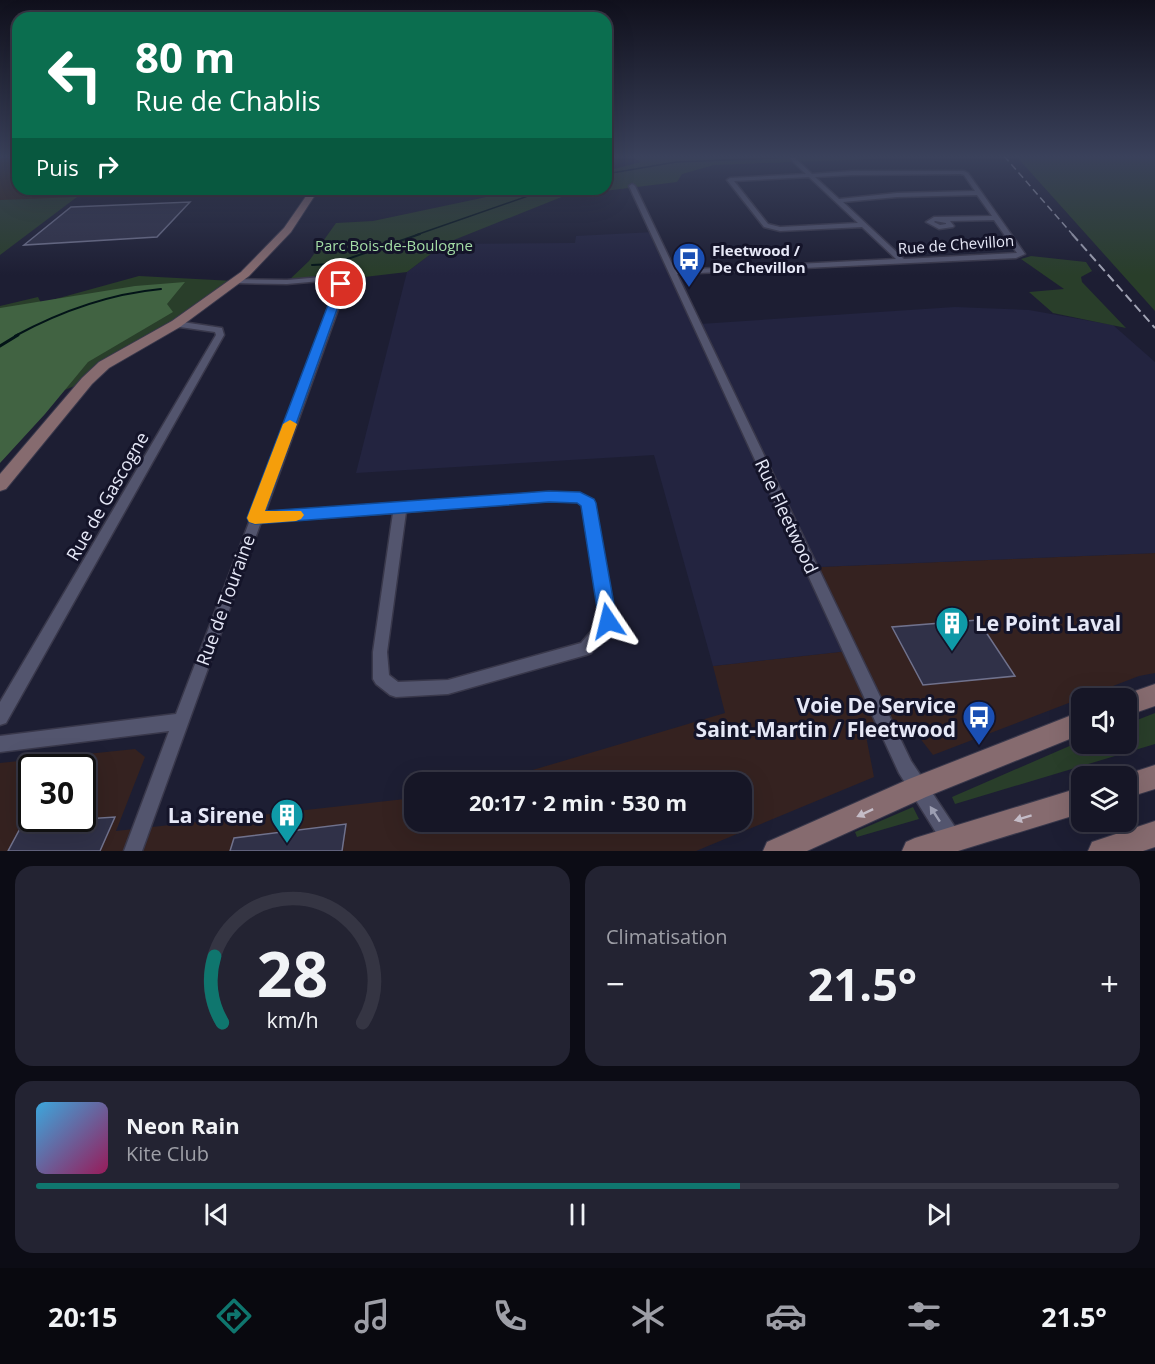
<!DOCTYPE html>
<html lang="fr">
<meta charset="utf-8">
<style>
:root{--surface:#161626;--page:#232332;--text:#f1f3f6;--muted:#9e9fa7;--line:#353543;--accent:#0f766e}
body{margin:0;font-family:"Open Sans",sans-serif;background:var(--page);color:var(--text);height:100vh;display:flex;flex-direction:column;font-size:22px;white-space:nowrap}
*{box-sizing:border-box;margin:0}
p{font-size:20px;color:var(--muted)}
.icon{flex:none;width:33px;height:33px;fill:none;stroke:currentColor;stroke-width:2;stroke-linecap:round;stroke-linejoin:round}
.map{position:relative;height:851px;overflow:hidden}
.drawer{display:flex;flex-direction:column;gap:15px;padding:15px;background:#0c0c15;flex:1}
.drawer>*{flex:none}
.hud{position:absolute;left:12px;top:12px;width:600px;height:183px;border-radius:18px;box-shadow:0 6px 24px #0002,0 0 0 2px var(--line);background:#0b6e4f;color:#fff;overflow:hidden}
.buttons{position:absolute;left:1071px;top:688px;display:grid;gap:12px}
.buttons a{display:grid;place-items:center;width:66px;height:66px;border-radius:12px;background:var(--surface);box-shadow:0 6px 24px #0002,0 0 0 2px var(--line);font-size:30px}
.speed{position:absolute;left:18px;top:754px;display:flex;gap:12px;font-size:30px;font-weight:700;text-align:center}
.speed>*{display:grid;place-content:center;width:78px;height:78px;border-radius:50%;background:var(--surface);box-shadow:0 6px 24px #0002,0 0 0 2px var(--line);line-height:1}
.speed .limit{border:3px solid #111;border-radius:9px;background:#fff;color:#111}
.pin{position:absolute;display:grid;place-items:center;width:51px;height:51px;color:#fff;margin:-26px;border:3px solid #fff;border-radius:50%;box-shadow:0 2px 6px #0007}
.me{position:absolute;width:66px;margin:-33px;rotate:350deg;stroke-linejoin:round;filter:drop-shadow(0 0 4px #0008)}
.turn{display:flex;align-items:center;gap:21px;height:126px;padding:0 24px;font-size:27px}
.turn .icon{width:78px;height:78px;stroke-width:2.5}
.turn b{display:block;font-size:42px;line-height:51px}
.then{display:flex;align-items:center;height:57px;padding:0 24px;background:#0003;gap:12px;font-size:22px}
.big{font-size:45px;font-weight:700;line-height:1.1}
.drawer .widget{flex:1;display:flex;flex-direction:column;justify-content:center;gap:9px;min-width:0;padding:0 21px;border-radius:18px;background:var(--page)}
.drawer .dial{align-items:center;gap:0}
.dial svg{height:156px;overflow:visible;fill:none;stroke:var(--line);stroke-width:7;stroke-linecap:round;text-anchor:middle}
.dial text{fill:var(--text);stroke:none}
.song{display:flex;align-items:center;gap:18px}
.cover{width:72px;height:72px;border-radius:9px;background:linear-gradient(135deg,hsl(200 70% 55%),hsl(330 70% 35%))}
.played{height:6px;border-radius:3px;background:linear-gradient(90deg,var(--accent) 65%,var(--line) 65%)}
.keys{display:flex;justify-content:space-around;direction:ltr}
.heat{display:flex;justify-content:space-between;align-items:center;font-size:33px;direction:ltr}
.drawer .tiles{flex:1;display:grid;gap:15px;grid-template-columns:1fr 1fr}
.widget:last-child{grid-column:span 2}
.trip{position:absolute;left:404px;top:772px;width:348px;height:60px;border-radius:18px;background:var(--surface);box-shadow:0 6px 24px #0002,0 0 0 2px var(--line);font-weight:700;line-height:60px;text-align:center}
.dock{display:flex;height:96px;justify-content:space-around;align-items:center;background:#09090f;color:var(--muted)}
.dock .icon{width:42px;height:42px}
.dock .current{color:var(--accent)}
.dock b{font-size:27px;color:var(--text)}
.map>svg:first-child{display:block}
</style>
<div class="map">
<svg width="1155" height="851" viewBox="0 0 1155 851">
<rect width="100%" height="100%" fill="#1d1e33"/>
<!-- commercial -->
<path fill="#352220" fill-rule="evenodd" d="M1155,553V673L1139,676L933,755L912,728L866,736L874,777L696,851H0V763L135,749L145,757L116,831L414,798V822H741V783H489L725,713L713,666L857,650L818,567ZM32,768H82V819H32Z"/>
<!-- built -->
<path fill="#232440" d="M654,232L700,324L955,307L1029,310L1113,325L1155,362V553L818,567L857,650L713,666L654,455L356,473L407,272L444,244L575,243L576,236Z"/>
<!-- education -->
<path fill="#322418" d="M0,156H18V189H109L101,196L0,201Z"/>
<!-- green -->
<path fill="#293e2a" d="M629,156H947L714,165L682,174L677,182L564,196L444,244L407,272L339,280L333,278L287,282L309,261L336,223L373,221L524,189H606V171L641,162Z
M1016,156H1155V311Z
M77,197L0,255V200Z
M1031,256L1086,262L1092,271L1081,277L1082,282L1126,328L1053,313L1029,292L1064,289L1021,259Z
M139,276L234,281L87,381L0,416V306L38,297L41,303Z
M1155,713V744L955,804L952,797L1081,741L1082,744H1126L1127,724Z
M913,807L919,819L857,837L855,832Z"/>
<!-- forest -->
<path fill="#416342" d="M185,282L167,304L173,312L88,362L45,414L0,463V308L135,286Z"/>
<g fill="none" stroke-linecap="round" stroke-linejoin="round">
<!-- stream-far2 -->
<path stroke="#031418" stroke-width="1.5" d="M808,157L848,156
M606,174L676,162L777,158
M416,235L548,189"/>
<!-- stream-far1 -->
<path stroke="#031418" stroke-width="2" d="M312,265L333,264L420,234
M15,336C61,311 109,294 161,289"/>
<!-- stream -->
<path stroke="#031418" stroke-width="3" d="M0,346L18,335"/>
</g>
<!-- building -->
<path fill="#303148" stroke="#70728d" stroke-width="1.5" d="M190,202L157,237L24,245L71,207Z
M978,620L1015,676L923,685L892,627Z
M115,817L100,851H8L23,823Z
M346,824L342,851H230L234,838Z"/>
<g fill="none" stroke-linecap="round" stroke-linejoin="round">
<defs>
<path id="street" d="M787,156H793L812,174L852,171H964L968,173L1025,254L1016,258L677,274L911,761L959,833L961,840L959,847L952,849L945,847L899,773L629,186L632,184L635,186L675,270L896,259L862,227L780,231L764,227L727,180L730,178L806,174ZM961,174L964,175L975,191L897,193L839,199L815,177L852,175ZM809,177L858,223L780,227L768,224L734,181ZM977,195L992,216L934,217L926,222L939,229L953,227L954,226L950,221L994,220L1017,253L904,259L843,202L897,197ZM935,221L946,223V224L940,225L934,222Z
M333,276L342,278L345,290L265,513L549,493L580,494L592,500L594,503L615,622L591,653L586,655L448,694L396,697L390,695L376,684L373,679V652L393,513L261,522L142,851H124L169,731L0,752V736L176,714L250,520L249,518L252,514L337,290L335,281L332,280L287,284L234,283L230,281L234,279L287,280ZM549,501L578,502L582,505L601,620L581,643L448,680L398,682L389,675L387,652L406,512Z
M176,321L222,328L224,335L6,723L0,725V702L216,335L215,332L173,326L172,324Z"/>
<path id="secondary" d="M311,189H319L291,232L249,276L180,327L109,368L92,384L6,489L0,491V474L82,378L99,362L172,321L241,272L284,228Z
M1155,684V706L1126,716V699H1117L1118,697Z
M1082,711V734L926,797L807,851H763L767,842L909,779Z
M1155,765V789L1126,798V777H1118Z
M1082,787V813L958,851H902L906,842L915,838Z
M1155,821V847L1143,851H1088L1092,842Z"/>
</defs>
<!-- street casing -->
<use href="#street" stroke="#39384b" stroke-width="3"/>
<!-- secondary casing -->
<use href="#secondary" stroke="#39384b" stroke-width="2"/>
<!-- street -->
<use href="#street" fill="#53556e" fill-rule="evenodd"/>
<!-- secondary -->
<use href="#secondary" fill="#866b6f" fill-rule="evenodd"/>
<!-- rail-far1 -->
<path stroke="#a2a4b5" stroke-width="1.5" stroke-dasharray="7 4" stroke-linecap="butt" d="M1004,156L1073,235"/>
<!-- rail -->
<path stroke="#a2a4b5" stroke-width="2" stroke-dasharray="9 4.5" stroke-linecap="butt" d="M1072,234L1155,328"/>
</g>
<!-- one-way arrows -->
<defs><path id="oneway-solid" d="M-6-.8H1V-3.2L6.5 0L1 3.2V.8H-6Z" transform="scale(1.5)"/></defs>
<g fill="#c4bcc7">
<use href="#oneway-solid" transform="translate(865 813) rotate(155)"/>
<use href="#oneway-solid" transform="translate(1023 818) rotate(163)"/>
</g>
<use fill="#9c9eb2" href="#oneway-solid" transform="translate(935 814) rotate(-123)"/>
<!-- sky -->
<linearGradient id="sky" x2="0" y2="1"><stop stop-color="#10101c"/><stop offset="0.57" stop-color="#3a415b"/><stop offset="1" stop-color="#3a415b" stop-opacity="0"/></linearGradient>
<rect width="1155" height="275" fill="url(#sky)"/>
<!-- route -->
<path fill="#1a73e8" stroke="#114b97" stroke-width="1.5" d="M341,281L346,284L265,511L549,491L580,492L594,499L596,503L617,621L614,627L608,630L601,627L599,621L581,506L577,503L549,502L255,524L249,522L247,518L336,284Z"/>
<!-- slow -->
<path fill="#f59e0b" d="M290,420L297,424L265,511H301L304,515L301,519L296,521L255,524L249,522L247,518L283,424Z"/>
<!-- icons -->
<defs>
<symbol id="bus-pin" viewBox="-11 -11 22 30"><path d="M0 17L-7.5 6A9.5 9.5 0 1 1 7.5 6Z" fill="#1a4fb4" stroke="#141429"/><path d="M-5-6H5V4H4V6H2V4H-2V6H-4V4H-5ZM-3.5-4V0h7V-4ZM-3.5 1.2v1.5H-2V1.2ZM2 1.2v1.5H3.5V1.2Z" fill="#fff"/></symbol>
<symbol id="building-pin" viewBox="-11 -11 22 30"><path d="M0 17L-7.5 6A9.5 9.5 0 1 1 7.5 6Z" fill="#0f9aa8" stroke="#141429"/><path d="M-4-6H4V6H1V3H-1V6H-4ZM-2.5-4.3h1.7v1.8h-1.7ZM.8-4.3h1.7v1.8H.8ZM-2.5-1h1.7V.8h-1.7ZM.8-1h1.7V.8H.8Z" fill="#fff"/></symbol>
</defs>
<g fill-rule="evenodd">
<use href="#bus-pin" x="670" y="240" width="38" height="52"/>
<use href="#building-pin" x="933" y="604" width="38" height="52"/>
<use href="#bus-pin" x="960" y="698" width="38" height="52"/>
<use href="#building-pin" x="268" y="796" width="38" height="52"/>
</g>
<g text-anchor="middle" dominant-baseline="central" stroke-width="6" stroke-linejoin="round" paint-order="stroke">
<!-- far-street labels -->
<g font-size="15" fill="#e6e8f7" stroke="#141429">
<text transform="translate(956 244) rotate(-4)">Rue de Chevillon</text>
</g>
<!-- far-park labels -->
<g font-size="15" fill="#a3dca5" stroke="#141429">
<text x="394" y="245">Parc Bois-de-Boulogne</text>
</g>
<!-- far-poi labels -->
<g font-size="15" font-weight="bold" fill="#e6e8f7" stroke="#141429" text-anchor="start">
<text x="712" y="250">Fleetwood /<tspan x="712" dy="17">De Chevillon</tspan></text>
</g>
<!-- street labels -->
<g font-size="18" fill="#e6e8f7" stroke="#141429">
<text transform="translate(107 496) rotate(-60)">Rue de Gascogne</text>
<text transform="translate(787 516) rotate(65)">Rue Fleetwood</text>
<text transform="translate(225 600) rotate(-70)">Rue de Touraine</text>
</g>
<!-- near-poi labels -->
<g font-size="21" font-weight="bold" fill="#e6e8f7" stroke="#141429" text-anchor="end">
<text x="975" y="623" text-anchor="start">Le Point Laval</text>
<text x="956" y="705">Voie De Service<tspan x="956" dy="24">Saint-Martin / Fleetwood</tspan></text>
<text x="264" y="815">La Sirene</text>
</g>
</g>
</svg>
<div class="buttons">
<a><svg class="icon" aria-label="sound" viewBox="0 0 24 24"><path d="M4 9h4l5-4v14l-5-4H4zM17 9q2 3 0 6"/></svg></a>
<a><svg class="icon" aria-label="layers" viewBox="0 0 24 24"><path d="M12 4l9 5-9 5-9-5zM3 14l9 5 9-5"/></svg></a>
</div>
<div class="speed"><div class="limit">30</div></div>
<div class="pin" style="left:341px;top:284px;background:#d93025"><svg class="icon" aria-label="arrive" viewBox="0 0 24 24"><path d="M6 21V4h12l-3 4 3 4H6"/></svg></div>
<svg class="me" style="left:608px;top:621px" viewBox="-20 -20 40 40"><path d="M0-17L14 15 0 8-14 15z" fill="#1a73e8" stroke="#fff" stroke-width="4"/></svg>
<div class="trip">20:17 · 2 min · 530 m</div>
<div class="hud">
<div class="turn"><svg class="icon" aria-label="left" viewBox="0 0 24 24"><path d="M17 20v-9H6M10 6l-5 5 5 5"/></svg><div><b>80 m</b>Rue de Chablis</div></div>
<div class="then">Puis<svg class="icon" aria-label="right" viewBox="0 0 24 24"><path d="M7 20v-9h11M14 6l5 5-5 5"/></svg></div>
</div>
</div>
<section class="drawer">
<div class="tiles">
<div class="widget dial"><svg viewBox="0 0 100 80">
<path d="M14 69A42 42 0 1 1 86 69"/>
<path d="M14 69A42 42 0 0 1 10 35" stroke="#0f766e"/>
<text x="50" y="56" font-size="32" font-weight="700">28</text>
<text x="50" y="72" font-size="11">km/h</text>
</svg></div>
<div class="widget"><p>Climatisation</p>
<div class="heat"><a>−</a><b class="big">21.5°</b><a>+</a></div>
</div>
<div class="widget">
<div class="song"><i class="cover"></i><div><b>Neon Rain</b><p>Kite Club</p></div></div>
<div class="played"></div>
<div class="keys"><svg class="icon" aria-label="previous" viewBox="0 0 24 24"><path d="M18 5L8 12l10 7zM5 5v14"/></svg><svg class="icon" aria-label="pause" viewBox="0 0 24 24"><path d="M8 5v14M16 5v14"/></svg><svg class="icon" aria-label="next" viewBox="0 0 24 24"><path d="M6 5l10 7-10 7zM19 5v14"/></svg></div>
</div>
</div>
</section>
<nav class="dock">
<b>20:15</b>
<svg class="icon current" aria-label="directions" viewBox="0 0 24 24"><path d="M12 3l9 9-9 9-9-9zM9 14v-3h6M13 9l2 2-2 2"/></svg>
<svg class="icon" aria-label="music" viewBox="0 0 24 24"><path d="M9 18V5l10-2v13"/><circle cx="6" cy="18" r="3"/><circle cx="16" cy="16" r="3"/></svg>
<svg class="icon" aria-label="phone" viewBox="0 0 24 24"><path d="M5 4h4l2 5-3 2q2 4 5 5l2-3 5 2v4C11 20 4 13 5 4z"/></svg>
<svg class="icon" aria-label="climate" viewBox="0 0 24 24"><path d="M12 3v18M4 7l16 10M4 17L20 7"/></svg>
<svg class="icon" aria-label="car" viewBox="0 0 24 24"><path d="M5 17H2v-5l4-1 3-4h7l3 4 3 1v5h-3M9 17h6M6 11h13"/><circle cx="7" cy="17" r="2"/><circle cx="17" cy="17" r="2"/></svg>
<svg class="icon" aria-label="filters" viewBox="0 0 24 24"><path d="M4 7h16M4 17h16"/><circle cx="9" cy="7" r="2"/><circle cx="15" cy="17" r="2"/></svg>
<b>21.5°</b>
</nav>
